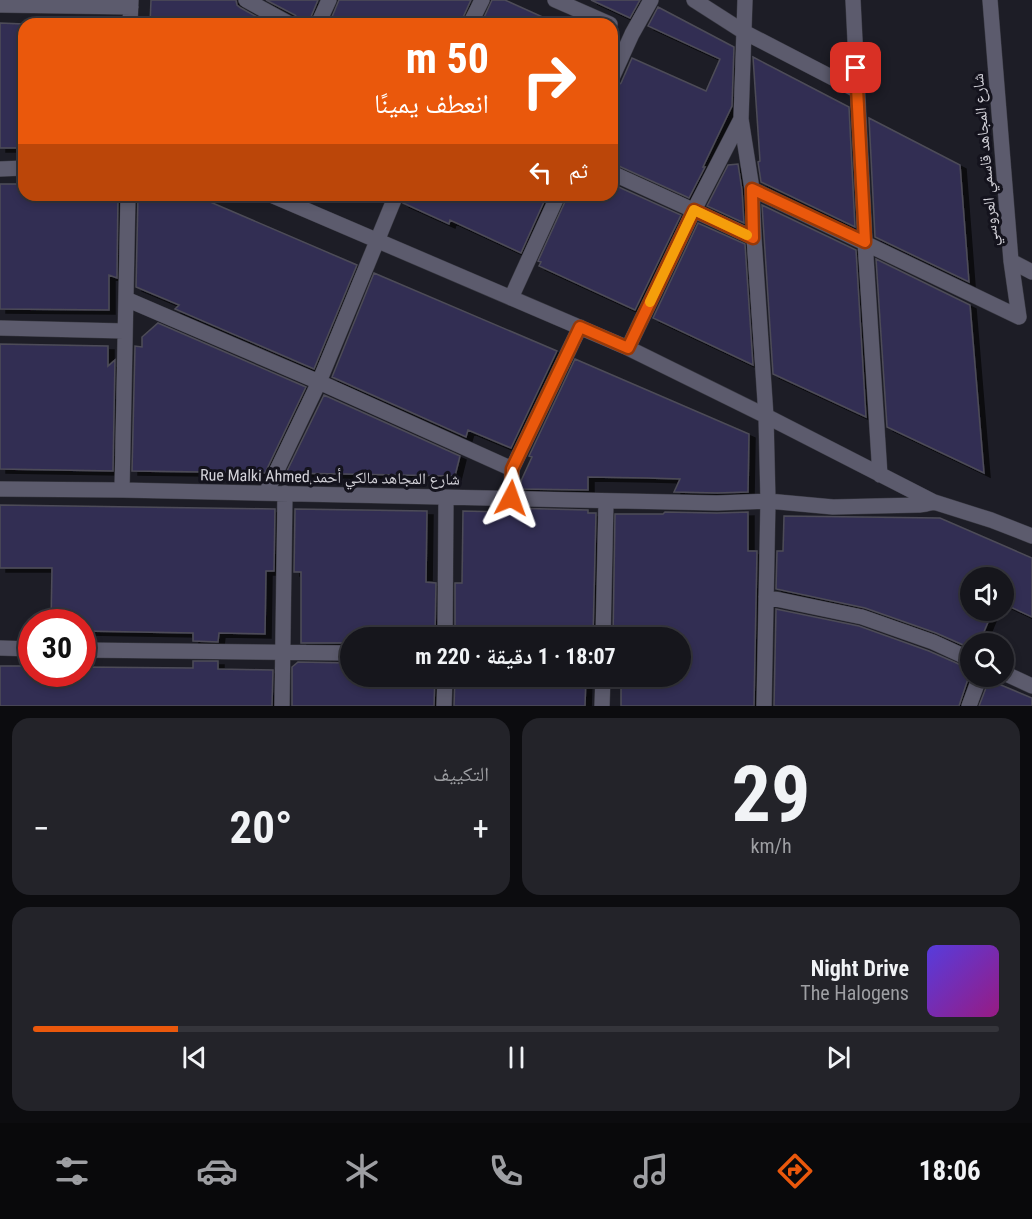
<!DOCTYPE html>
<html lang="ar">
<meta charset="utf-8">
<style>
:root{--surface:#16161c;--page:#232329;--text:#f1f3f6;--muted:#9e9fa3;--line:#35353b;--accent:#ea580c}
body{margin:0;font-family:"Roboto Condensed","Noto Naskh Arabic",sans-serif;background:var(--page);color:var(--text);direction:rtl;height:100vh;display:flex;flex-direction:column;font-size:22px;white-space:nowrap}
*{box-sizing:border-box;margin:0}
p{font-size:20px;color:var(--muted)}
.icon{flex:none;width:33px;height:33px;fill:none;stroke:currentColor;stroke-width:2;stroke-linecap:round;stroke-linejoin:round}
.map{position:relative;height:706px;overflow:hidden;direction:ltr}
.details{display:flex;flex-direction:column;gap:12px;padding:12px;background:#0c0c0f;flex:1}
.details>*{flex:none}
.hud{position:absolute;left:18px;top:18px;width:600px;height:183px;border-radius:18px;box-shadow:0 3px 9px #0003,0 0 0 2px var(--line);direction:rtl;background:#ea580c;color:#fff;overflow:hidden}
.fabs{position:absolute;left:960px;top:567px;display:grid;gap:12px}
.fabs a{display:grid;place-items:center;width:54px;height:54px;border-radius:50%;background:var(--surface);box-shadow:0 3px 9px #0003,0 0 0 2px var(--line);font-size:30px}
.speed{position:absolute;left:18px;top:609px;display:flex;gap:12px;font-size:30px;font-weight:700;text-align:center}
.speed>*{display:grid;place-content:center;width:78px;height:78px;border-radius:50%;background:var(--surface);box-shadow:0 3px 9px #0003,0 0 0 2px var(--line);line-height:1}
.speed .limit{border:9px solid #d22;background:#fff;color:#111}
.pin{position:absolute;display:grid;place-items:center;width:51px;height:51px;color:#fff;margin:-26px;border-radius:12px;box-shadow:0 3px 9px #0006}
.me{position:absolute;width:66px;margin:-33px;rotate:4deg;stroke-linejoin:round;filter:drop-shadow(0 0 4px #0008)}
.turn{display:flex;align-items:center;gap:21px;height:126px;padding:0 30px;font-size:27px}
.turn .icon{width:78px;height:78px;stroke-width:2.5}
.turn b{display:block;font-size:42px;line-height:51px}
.then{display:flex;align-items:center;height:57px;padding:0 30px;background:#0003;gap:12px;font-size:22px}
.big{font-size:45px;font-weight:700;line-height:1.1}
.details .card{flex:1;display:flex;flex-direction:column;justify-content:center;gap:9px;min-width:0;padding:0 21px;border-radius:18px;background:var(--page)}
.details .dial{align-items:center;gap:0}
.dial b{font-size:78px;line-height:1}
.song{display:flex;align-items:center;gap:18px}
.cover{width:72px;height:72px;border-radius:9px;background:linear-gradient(135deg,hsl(250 70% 55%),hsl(310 70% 35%))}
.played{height:6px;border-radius:3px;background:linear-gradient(90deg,var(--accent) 15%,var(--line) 15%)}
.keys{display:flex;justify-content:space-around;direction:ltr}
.heat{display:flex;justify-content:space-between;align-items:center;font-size:33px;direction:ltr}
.details .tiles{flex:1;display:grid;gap:12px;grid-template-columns:1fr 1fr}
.card:last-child{grid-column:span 2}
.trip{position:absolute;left:340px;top:627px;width:351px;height:60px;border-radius:30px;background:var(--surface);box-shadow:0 3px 9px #0003,0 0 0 2px var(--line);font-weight:700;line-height:60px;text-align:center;direction:rtl}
.tab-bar{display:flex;height:96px;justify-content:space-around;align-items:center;background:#09090b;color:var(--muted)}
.tab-bar .icon{width:42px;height:42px}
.tab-bar .on{color:var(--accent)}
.tab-bar b{font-size:27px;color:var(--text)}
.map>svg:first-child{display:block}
</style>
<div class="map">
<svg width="1032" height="706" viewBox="0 0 1032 706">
<defs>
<filter id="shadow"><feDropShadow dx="6" dy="4" stdDeviation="0" flood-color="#0009"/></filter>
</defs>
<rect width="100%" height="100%" fill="#1d1d26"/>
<!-- building -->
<path fill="#332f52" stroke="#4d4c58" stroke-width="1.5" filter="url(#shadow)" d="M151,0H236L237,5L241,8L270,24H150Z
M266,0H318L308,24H300L299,19L295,15Z
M339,0H471L460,24H329Z
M492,0H505L558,24H481Z
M591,0H640L630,18Z
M658,7L734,47L732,106L703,167H705L689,198L612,163V88L617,86L621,83L632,58L706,91L720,59L648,26Z
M0,23L24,24V148H0Z
M753,57L849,107L855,227L761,182L758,162L760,161Z
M869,118L960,165L969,282L875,237Z
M738,164L742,190L744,223L707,206L728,165Z
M0,184H24V195H118L117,278L109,275V310L0,309Z
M612,184L681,215L635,310L539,266L541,262L538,261L568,195H612Z
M138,195H194L357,265L314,369L175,309L179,305L136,287Z
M406,195H547L521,253L450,220L449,224L403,203Z
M762,205L856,250L866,417L773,374Z
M698,223L745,244L753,365L653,318Z
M876,259L970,305L984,473L887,427Z
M374,273L557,351L511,448L468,430L466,437L332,377Z
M158,323L306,387L265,473L132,471L135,346L142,347V337Z
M0,344L108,346V366L115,360L113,471L0,469Z
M575,359L749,434L748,492L717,493L674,492L680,479L647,478L588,477V490L521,489V481L532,457L529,456Z
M324,395L460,456L455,476L286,473Z
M0,505L275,509L274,571H266L265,634L219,633L218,642L193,641V633L82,631V622H51L52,568H0Z
M509,508L588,510V513H596L593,638H461V636H455V583H462L463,511L507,512Z
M295,509L427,511L426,582L436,583L435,636L351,635V643H301V572H294Z
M665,512L717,513L748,512V551H757L754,706H621V676H681V638H613L615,514H663Z
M784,516L940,518L1032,558V617L1004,604V578H970V610H993L979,644H970V648L936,633L865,608L776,589L777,551H783Z
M776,609L859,626L929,651L968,668L965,676H969L959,706H774Z
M193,661H218V669L273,670L272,706H0V666H32V674H82V667L193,668Z
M298,662L351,663V676H435L434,706H292V667Z
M455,676H586L585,706H454Z
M989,680L1032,698V706H979Z"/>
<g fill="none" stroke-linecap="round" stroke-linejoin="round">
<defs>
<path id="minor" d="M246,0L290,24
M555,0L610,24
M694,0L744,32L858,91
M745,0L741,119L752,189L754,238L766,416L768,501L764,706
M853,0L865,242L880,475
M990,0L1011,261L1019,317
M0,5L131,7
M130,24L131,0
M318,24L329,0
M470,24L482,0
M612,78L632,34L651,0
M0,169L24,168
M612,173L754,238
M752,189L1019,317
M271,195L628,348L766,416L934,502L991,520L1032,536
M1011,261L1032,272
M511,298L558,195
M126,299L319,382L512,469
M0,328L124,331
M628,348L694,210L741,119
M0,489L122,490L717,503L768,501L833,507L919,505L926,504L934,502
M122,490L128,195
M266,493L319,382L396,195
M511,498L512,469L580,327
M766,597L862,617L933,642L970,659
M445,638L446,498
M603,638L606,501
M0,648L32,649
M82,650L351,653
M1004,673L1032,686
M282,706L285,493
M444,706L445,676
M602,706L603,676
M969,706L980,676"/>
</defs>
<!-- minor casing -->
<use href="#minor" stroke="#3a3a43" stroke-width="16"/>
<!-- minor -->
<use href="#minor" stroke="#5c5b6d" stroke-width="15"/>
</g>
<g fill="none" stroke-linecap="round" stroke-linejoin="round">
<defs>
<path id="route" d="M511,498L512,469L580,327L628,348L694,210L753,238L752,189L865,242L856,68"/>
</defs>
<!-- route casing -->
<use href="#route" stroke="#983908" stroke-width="15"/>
<!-- route -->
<use href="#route" stroke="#ea580c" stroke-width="10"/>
<!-- slow -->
<path stroke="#f59e0b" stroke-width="10" d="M650,302L694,210L747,235"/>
</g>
<g text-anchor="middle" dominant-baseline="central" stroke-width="6" stroke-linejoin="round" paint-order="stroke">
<!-- street labels -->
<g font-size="16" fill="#d3d2d9" stroke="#14131d">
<text transform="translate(985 160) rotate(-95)">شارع المجاهد قاسمي العروسي</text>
<text transform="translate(330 477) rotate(1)">Rue Malki Ahmed,شارع المجاهد مالكي أحمد</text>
</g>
</g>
</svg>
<div class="fabs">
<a><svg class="icon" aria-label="sound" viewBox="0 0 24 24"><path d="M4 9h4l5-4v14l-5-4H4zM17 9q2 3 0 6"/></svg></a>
<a><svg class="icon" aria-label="search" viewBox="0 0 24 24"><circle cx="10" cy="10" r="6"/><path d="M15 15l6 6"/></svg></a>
</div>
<div class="speed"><div class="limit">30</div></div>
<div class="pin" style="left:856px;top:68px;background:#d93025"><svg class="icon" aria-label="arrive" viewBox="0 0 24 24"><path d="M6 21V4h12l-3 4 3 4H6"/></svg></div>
<svg class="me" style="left:511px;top:498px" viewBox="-20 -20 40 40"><path d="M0-17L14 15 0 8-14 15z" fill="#ea580c" stroke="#fff" stroke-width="4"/></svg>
<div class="trip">18:07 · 1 دقيقة · 220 m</div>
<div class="hud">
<div class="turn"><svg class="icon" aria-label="right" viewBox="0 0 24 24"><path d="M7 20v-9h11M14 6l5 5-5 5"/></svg><div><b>50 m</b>انعطف يمينًا</div></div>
<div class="then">ثم<svg class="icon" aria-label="left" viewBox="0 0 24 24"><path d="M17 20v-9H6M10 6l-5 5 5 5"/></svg></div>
</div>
</div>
<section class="details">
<div class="tiles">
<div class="card dial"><b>29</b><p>km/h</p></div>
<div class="card"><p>التكييف</p>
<div class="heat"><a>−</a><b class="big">20°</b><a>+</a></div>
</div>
<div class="card">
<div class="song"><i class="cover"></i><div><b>Night Drive</b><p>The Halogens</p></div></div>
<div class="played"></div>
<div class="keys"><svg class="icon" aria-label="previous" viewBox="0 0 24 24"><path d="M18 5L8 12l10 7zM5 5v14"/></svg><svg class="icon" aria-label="pause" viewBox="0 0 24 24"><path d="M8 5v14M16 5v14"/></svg><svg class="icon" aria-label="next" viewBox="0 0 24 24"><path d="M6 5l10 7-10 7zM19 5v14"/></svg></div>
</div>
</div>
</section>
<nav class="tab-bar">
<b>18:06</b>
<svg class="icon on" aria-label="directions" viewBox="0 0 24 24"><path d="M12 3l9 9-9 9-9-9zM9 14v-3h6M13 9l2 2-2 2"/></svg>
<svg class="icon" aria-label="music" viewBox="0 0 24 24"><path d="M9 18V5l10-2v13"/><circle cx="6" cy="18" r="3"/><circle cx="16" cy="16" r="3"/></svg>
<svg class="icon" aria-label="phone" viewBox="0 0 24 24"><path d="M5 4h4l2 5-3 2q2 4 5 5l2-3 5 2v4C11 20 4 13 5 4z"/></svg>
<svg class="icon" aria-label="climate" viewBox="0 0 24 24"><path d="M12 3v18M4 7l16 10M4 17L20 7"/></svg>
<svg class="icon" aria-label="car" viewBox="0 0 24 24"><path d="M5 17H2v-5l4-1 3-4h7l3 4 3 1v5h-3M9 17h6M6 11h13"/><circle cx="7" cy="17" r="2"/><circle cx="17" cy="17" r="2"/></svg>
<svg class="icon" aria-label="filters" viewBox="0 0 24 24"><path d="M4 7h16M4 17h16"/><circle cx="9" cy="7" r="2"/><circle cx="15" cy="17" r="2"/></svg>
</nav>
